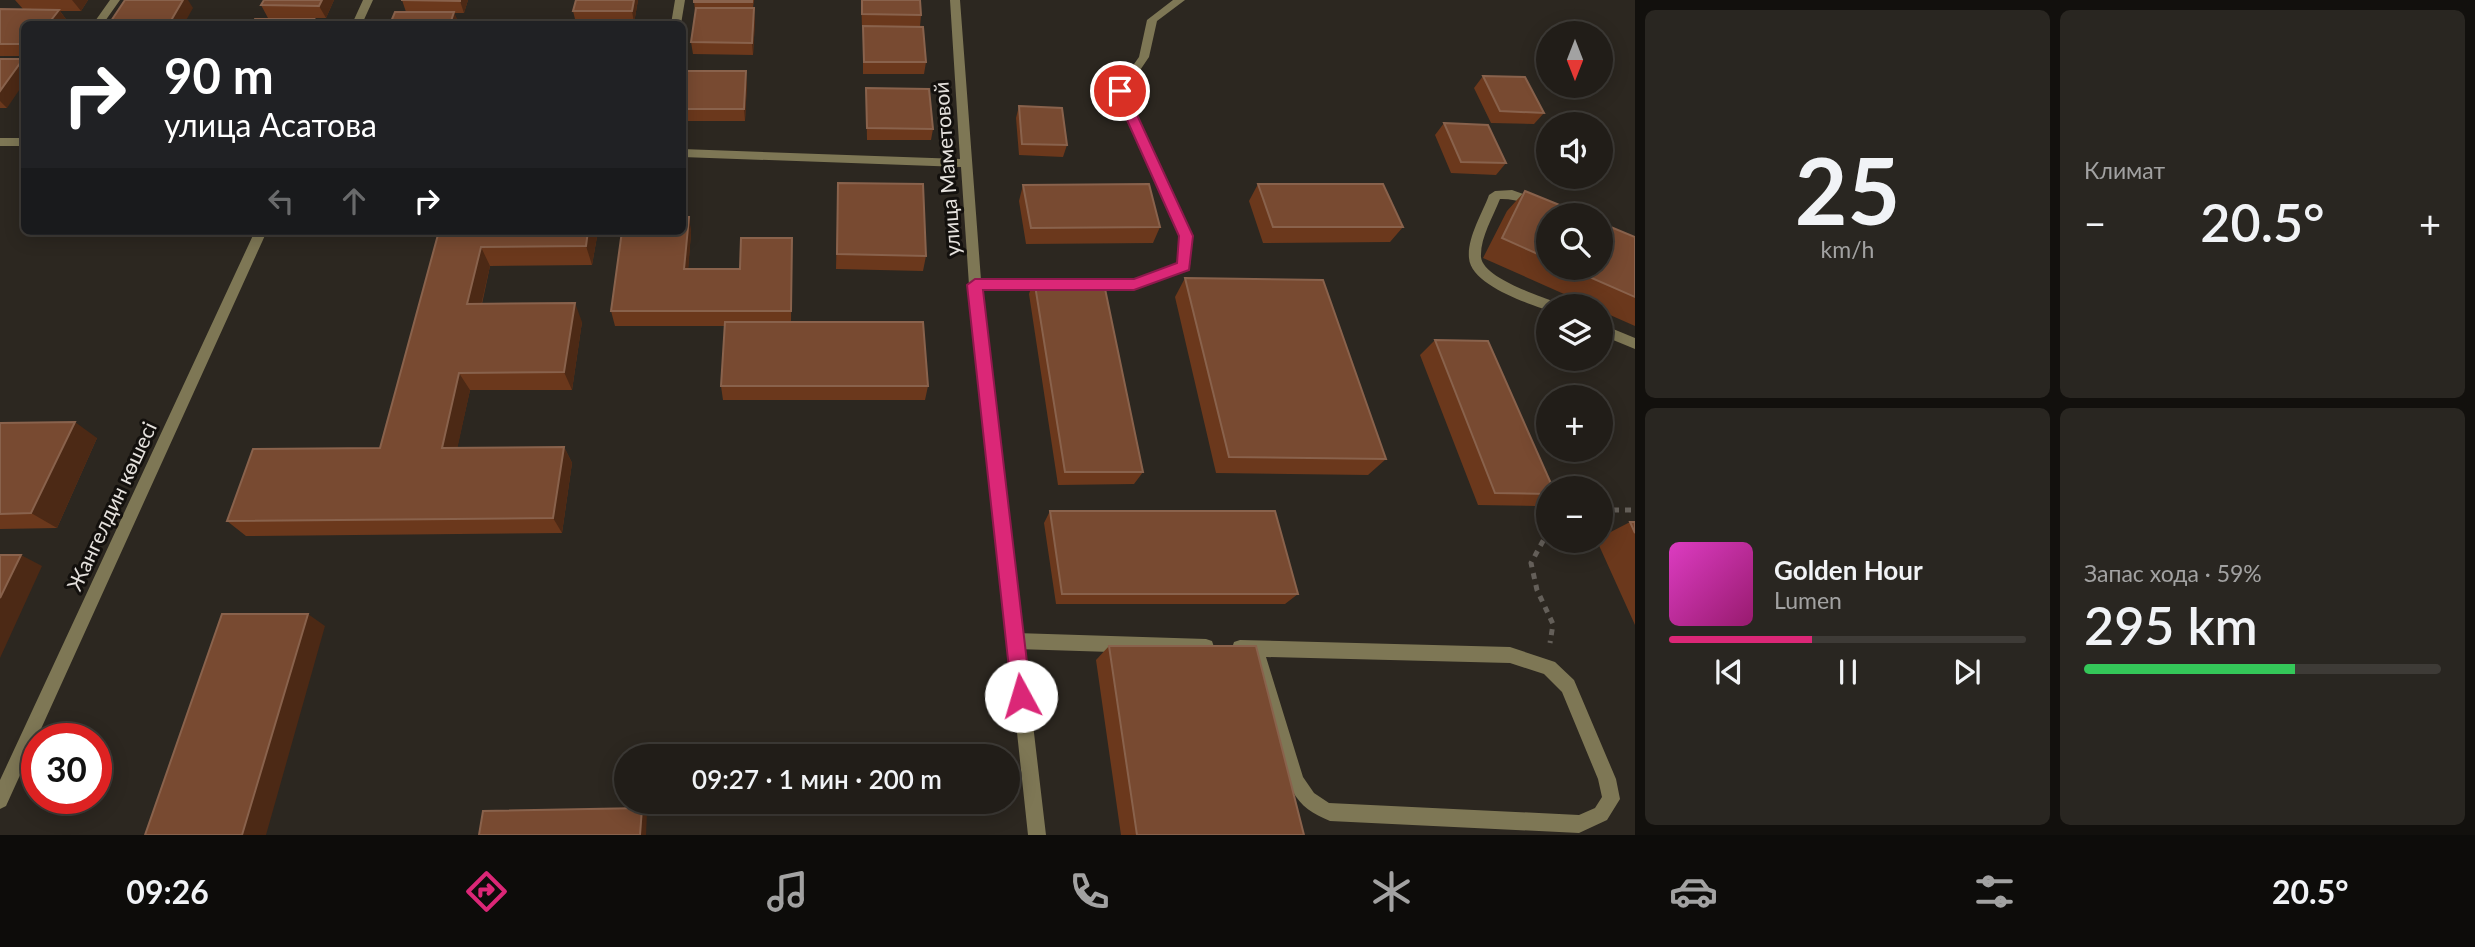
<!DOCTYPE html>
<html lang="ru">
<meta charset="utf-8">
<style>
:root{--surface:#211d18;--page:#292621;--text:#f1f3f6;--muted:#a2a2a2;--line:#3e3b37;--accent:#db2777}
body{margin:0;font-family:Lato,sans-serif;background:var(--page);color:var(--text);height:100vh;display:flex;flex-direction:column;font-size:26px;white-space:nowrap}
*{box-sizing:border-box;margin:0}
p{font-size:23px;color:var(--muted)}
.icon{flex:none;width:38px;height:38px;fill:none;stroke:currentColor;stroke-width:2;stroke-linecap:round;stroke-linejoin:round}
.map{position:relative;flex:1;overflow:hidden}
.side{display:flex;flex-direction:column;gap:10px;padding:10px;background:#12100d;width:840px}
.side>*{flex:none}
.banner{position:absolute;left:21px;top:21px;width:665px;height:214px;border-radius:10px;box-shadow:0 4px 18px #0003,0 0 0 2px var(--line);background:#202124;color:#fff;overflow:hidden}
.needle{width:46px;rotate:180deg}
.buttons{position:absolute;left:1536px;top:21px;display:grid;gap:14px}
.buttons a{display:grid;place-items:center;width:77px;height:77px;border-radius:50%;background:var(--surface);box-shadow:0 4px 18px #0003,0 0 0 2px var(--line);font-size:35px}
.speed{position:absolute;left:21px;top:723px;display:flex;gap:14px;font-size:35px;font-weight:700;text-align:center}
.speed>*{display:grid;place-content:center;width:91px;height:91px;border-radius:50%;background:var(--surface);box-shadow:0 4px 18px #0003,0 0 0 2px var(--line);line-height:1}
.speed .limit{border:10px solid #d22;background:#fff;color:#111}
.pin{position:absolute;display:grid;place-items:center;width:60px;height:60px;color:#fff;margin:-30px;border:4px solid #fff;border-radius:50%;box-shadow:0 2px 7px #0007}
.me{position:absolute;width:77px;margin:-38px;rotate:354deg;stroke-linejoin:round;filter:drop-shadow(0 0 5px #0008)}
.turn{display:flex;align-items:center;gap:24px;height:147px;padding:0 28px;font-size:32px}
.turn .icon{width:91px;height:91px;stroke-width:2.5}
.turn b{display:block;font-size:49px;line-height:60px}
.lanes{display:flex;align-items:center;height:66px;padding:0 28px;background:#0003;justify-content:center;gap:35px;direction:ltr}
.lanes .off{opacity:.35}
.big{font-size:52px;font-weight:600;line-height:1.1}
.side .widget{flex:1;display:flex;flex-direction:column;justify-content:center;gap:10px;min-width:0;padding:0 24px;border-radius:10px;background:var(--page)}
.side .dial{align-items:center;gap:0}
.dial b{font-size:91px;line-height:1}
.song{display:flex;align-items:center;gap:21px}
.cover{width:84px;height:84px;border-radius:10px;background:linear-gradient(135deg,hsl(310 70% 55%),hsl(320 70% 35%))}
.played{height:7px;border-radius:4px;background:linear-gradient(90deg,var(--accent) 40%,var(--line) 40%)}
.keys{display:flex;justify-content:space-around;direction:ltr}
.heat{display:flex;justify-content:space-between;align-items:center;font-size:38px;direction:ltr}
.charge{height:10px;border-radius:5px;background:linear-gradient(90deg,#34c759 59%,var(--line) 0)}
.side .tiles{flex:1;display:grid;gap:10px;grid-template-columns:repeat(2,1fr)}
.trip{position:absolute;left:614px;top:744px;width:406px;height:70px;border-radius:35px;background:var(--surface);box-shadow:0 4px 18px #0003,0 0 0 2px var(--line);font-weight:600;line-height:70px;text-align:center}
.tabs{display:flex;height:112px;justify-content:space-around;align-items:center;background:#0d0c0a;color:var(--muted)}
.tabs .icon{width:49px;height:49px}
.tabs .current{color:var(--accent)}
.tabs b{font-size:32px;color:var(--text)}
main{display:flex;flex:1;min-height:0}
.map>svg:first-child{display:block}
</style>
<main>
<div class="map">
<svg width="1635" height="835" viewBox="0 0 1635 835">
<rect width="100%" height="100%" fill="#2c2720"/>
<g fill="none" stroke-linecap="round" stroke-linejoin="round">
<!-- path -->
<path stroke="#645f59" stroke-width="5" stroke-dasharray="6 6" stroke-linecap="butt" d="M1601,510H1635
M1549,530L1531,563L1537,590L1553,624L1550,643"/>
<!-- lane -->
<path fill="#7e7755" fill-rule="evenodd" d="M1512,190L1574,212L1576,215C1548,216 1526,198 1500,199C1493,217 1480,238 1481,257C1483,278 1538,295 1555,302L1556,306H1549V311C1527,303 1471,285 1469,258C1467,238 1482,214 1489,195L1495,191Z
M1601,324L1635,338V349L1601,335Z
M1015,633L1206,639L1212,641L1214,647L1212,653L1206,655L1015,649L1009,647L1007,641L1009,635Z
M1240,640L1510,647L1555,662L1574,680L1616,779L1620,799L1607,820L1579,833L1330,821C1313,814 1301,807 1292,790L1251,659L1252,656L1234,654L1232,648L1234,642ZM1266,657L1510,663L1544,674L1562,692L1598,779L1602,797L1595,808L1579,815L1329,803L1314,793L1303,777Z"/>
<!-- street -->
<path fill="#7e7755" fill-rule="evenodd" d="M110,0H120L103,24H93Z
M363,0H373L362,24H352Z
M675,0H685L681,24H671Z
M950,0H960L981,280H1050L1056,285L1050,290H982L1046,835H1028L969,285L961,167L682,157V149L960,159Z
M1173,0H1185L1157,21L1149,57L1126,91L1192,235L1190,266L1188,269L1134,290H1085L1080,289L1079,285L1080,281L1133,280L1178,263L1180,235L1115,91L1139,57L1147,20Z
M0,138H24V146H0Z
M255,231H267L6,806L0,809V780Z"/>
</g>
<!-- wall -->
<path fill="#6b381c" d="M15,0H88L81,11H60L68,22L24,24V56H0V9H23Z
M264,0H334L326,18H268L261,5Z
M402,0H468L464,13H454L459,24H390L406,12Z
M638,0L634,23H576L573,11Z
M694,0H754L753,8L755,21L753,55L693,54L691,42L695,12Z
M861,0H920L921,15L920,27L926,62L924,74H863V27H862Z
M0,59L7,108H0Z
M1483,76L1544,113L1534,124L1491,123L1474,88Z
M747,83L745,121H682V86Z
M866,88L933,129L931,140H867Z
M1019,106L1067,145L1063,157L1019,155L1016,118Z
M1444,123L1506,163L1496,175L1451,173L1435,135Z
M838,183L926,256L923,271L836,269Z
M1258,184L1403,227L1390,242L1263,243L1249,201Z
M1023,185L1160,227L1153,243L1026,244L1019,201Z
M1525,191L1549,215V268H1601L1635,237V326L1601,311V306H1591L1483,258L1507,211Z
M689,217L691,233L688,269H740L792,238L791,322L928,386L925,400H723L721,386L725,326H615L611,311Z
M439,231H598L592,265L490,266L482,304L582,322L572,390H470L457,448L564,447L572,463L562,533L246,536L227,521L380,448Z
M1185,278L1386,459L1368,475L1216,473L1175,297Z
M1034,279L1143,472L1134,484L1058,485L1029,294Z
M1435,340L1549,488V498L1536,506L1478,505L1420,355Z
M0,423L97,438L57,528L0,529Z
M1050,511L1298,594L1285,604H1056L1044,523Z
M1630,522H1635V625L1597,541H1601V537Z
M1109,646L1304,835H1121L1096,660Z"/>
<!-- shaded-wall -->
<path fill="#4c2915" d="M72,0H88L81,11Z
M183,0H188L193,8L184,24H169Z
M322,0H334L326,18L319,6Z
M460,0H468L464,13L460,1Z
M634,0H638L634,23L632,11Z
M754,8L755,21L753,55L752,43Z
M59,10L68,22L66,24H48Z
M454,12L459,24H450Z
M23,59L24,61V83L7,108L0,101V91Z
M746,71L747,83L745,121L744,109Z
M689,217L691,233L687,285L684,269Z
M588,231H598L592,265L586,246Z
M481,247L490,266L477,323L467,304Z
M575,303L582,322L572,390L564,372Z
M459,373L470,390L454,464L442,448Z
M75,422L97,438L57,528L31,513Z
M564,447L572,463L562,533L553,518Z
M21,555L42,566L0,658V598Z
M308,614L325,626L266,835H242Z
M642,808L647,812L646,835H640Z"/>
<!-- building -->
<path fill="#784a31" stroke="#89624c" stroke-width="2" d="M125,0H183L169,24H109Z
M264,0H322L319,6L261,5Z
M401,0H460V1Z
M576,0H634L632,11H573Z
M694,0H752V2H694Z
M862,0H920L921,15L862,14Z
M696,8H754L752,43L691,42Z
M0,9L59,10L48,24H24V44H0Z
M395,12H454L450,24H390Z
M255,19H314L311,24H252Z
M863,26L923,27L926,62H864Z
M0,59H23L0,91Z
M684,71H746L744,109H682V86Z
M1483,76L1525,77L1544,113L1500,111Z
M866,88L929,89L933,129L867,128Z
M1019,106L1062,108L1067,145L1022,144Z
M1444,123L1488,125L1506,163L1461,162Z
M838,183L923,184L926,256L837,254Z
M1149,184L1160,227L1031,228L1023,185Z
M1258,184H1383L1403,227H1273Z
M1525,191L1584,215H1549V259L1502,238Z
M682,217H689L684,269H740L741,238H792L791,311H611L622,231H682Z
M1601,223L1635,237V297L1569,268H1601Z
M439,231H588L586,246L481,247L467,304L575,303L564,372L459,373L442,448L564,447L553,518L227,521L253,449L380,448Z
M1185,278L1323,280L1386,459L1229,457Z
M1034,279H1103L1143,472H1065Z
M725,322H923L928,386H721Z
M1435,340L1488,341L1553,488H1549V494L1495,493Z
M75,422L31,513L0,514V423Z
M1050,511H1275L1298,594H1062Z
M1630,522H1635V533Z
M0,555H21L0,598Z
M222,614H308L242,835H145Z
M1109,646H1256L1304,835H1137Z
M642,808L640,835H479L483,811Z"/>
<!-- route -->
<path fill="#db2777" stroke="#8e194d" stroke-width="2" d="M1120,87L1126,91L1193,236L1189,270L1134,290H983L1031,696L1028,703L1021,706L1015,703L1012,696L967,285L975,279H1134L1177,263L1179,236L1114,91Z"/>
<g text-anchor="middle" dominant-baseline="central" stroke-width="6" stroke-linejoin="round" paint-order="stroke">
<!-- street labels -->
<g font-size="21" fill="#e5e1dd" stroke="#13100d">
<text transform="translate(946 169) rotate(-94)">улица Маметовой</text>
<text transform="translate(111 506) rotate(-65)">Жангелдин көшесі</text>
</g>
</g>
</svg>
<div class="buttons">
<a><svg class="needle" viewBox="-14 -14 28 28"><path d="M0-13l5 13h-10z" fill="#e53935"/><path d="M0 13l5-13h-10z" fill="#a2a2a2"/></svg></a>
<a><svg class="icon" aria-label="sound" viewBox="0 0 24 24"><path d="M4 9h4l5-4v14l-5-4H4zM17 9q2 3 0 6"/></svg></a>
<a><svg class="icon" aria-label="search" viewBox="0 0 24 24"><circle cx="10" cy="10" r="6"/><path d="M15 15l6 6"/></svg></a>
<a><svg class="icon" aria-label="layers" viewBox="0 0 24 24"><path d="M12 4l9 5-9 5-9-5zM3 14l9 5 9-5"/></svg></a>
<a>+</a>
<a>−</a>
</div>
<div class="speed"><div class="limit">30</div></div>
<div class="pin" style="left:1120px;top:91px;background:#d93025"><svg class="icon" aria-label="arrive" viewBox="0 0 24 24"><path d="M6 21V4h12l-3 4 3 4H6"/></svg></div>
<svg class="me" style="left:1021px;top:696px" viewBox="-20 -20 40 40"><circle r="19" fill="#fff"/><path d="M0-13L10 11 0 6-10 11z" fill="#db2777"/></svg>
<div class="trip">09:27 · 1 мин · 200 m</div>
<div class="banner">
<div class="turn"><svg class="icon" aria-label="right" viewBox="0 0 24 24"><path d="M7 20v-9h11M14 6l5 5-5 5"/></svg><div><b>90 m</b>улица Асатова</div></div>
<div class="lanes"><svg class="icon off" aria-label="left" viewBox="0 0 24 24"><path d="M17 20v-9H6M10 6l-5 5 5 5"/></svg><svg class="icon off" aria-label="ahead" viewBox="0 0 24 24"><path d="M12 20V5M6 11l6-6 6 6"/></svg><svg class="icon" aria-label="right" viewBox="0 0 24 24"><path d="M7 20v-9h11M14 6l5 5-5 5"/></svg></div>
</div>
</div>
<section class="side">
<div class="tiles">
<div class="widget dial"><b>25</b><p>km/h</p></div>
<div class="widget"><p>Климат</p>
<div class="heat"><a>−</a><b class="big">20.5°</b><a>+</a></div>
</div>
<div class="widget">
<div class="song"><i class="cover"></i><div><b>Golden Hour</b><p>Lumen</p></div></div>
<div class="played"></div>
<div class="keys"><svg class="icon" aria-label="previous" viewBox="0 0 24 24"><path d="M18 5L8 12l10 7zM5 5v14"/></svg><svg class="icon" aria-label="pause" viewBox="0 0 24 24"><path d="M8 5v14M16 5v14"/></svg><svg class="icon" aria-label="next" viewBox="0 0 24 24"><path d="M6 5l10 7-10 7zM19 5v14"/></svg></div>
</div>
<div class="widget"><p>Запас хода · 59%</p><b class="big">295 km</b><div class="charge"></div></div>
</div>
</section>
</main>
<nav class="tabs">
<b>09:26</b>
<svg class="icon current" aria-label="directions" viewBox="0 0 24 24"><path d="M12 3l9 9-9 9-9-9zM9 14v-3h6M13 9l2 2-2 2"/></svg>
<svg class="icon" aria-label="music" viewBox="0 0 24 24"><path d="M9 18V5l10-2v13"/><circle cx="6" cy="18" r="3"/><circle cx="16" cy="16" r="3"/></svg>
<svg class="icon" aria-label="phone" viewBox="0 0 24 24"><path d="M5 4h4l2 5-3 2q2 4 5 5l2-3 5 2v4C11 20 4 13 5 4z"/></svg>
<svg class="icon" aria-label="climate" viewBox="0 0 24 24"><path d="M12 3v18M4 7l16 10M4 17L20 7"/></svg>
<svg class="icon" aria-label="car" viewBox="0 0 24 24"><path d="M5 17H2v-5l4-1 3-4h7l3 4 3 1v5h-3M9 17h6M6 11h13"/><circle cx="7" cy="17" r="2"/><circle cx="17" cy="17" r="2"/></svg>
<svg class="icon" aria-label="filters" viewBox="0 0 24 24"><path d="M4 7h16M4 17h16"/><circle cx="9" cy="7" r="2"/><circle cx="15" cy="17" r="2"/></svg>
<b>20.5°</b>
</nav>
